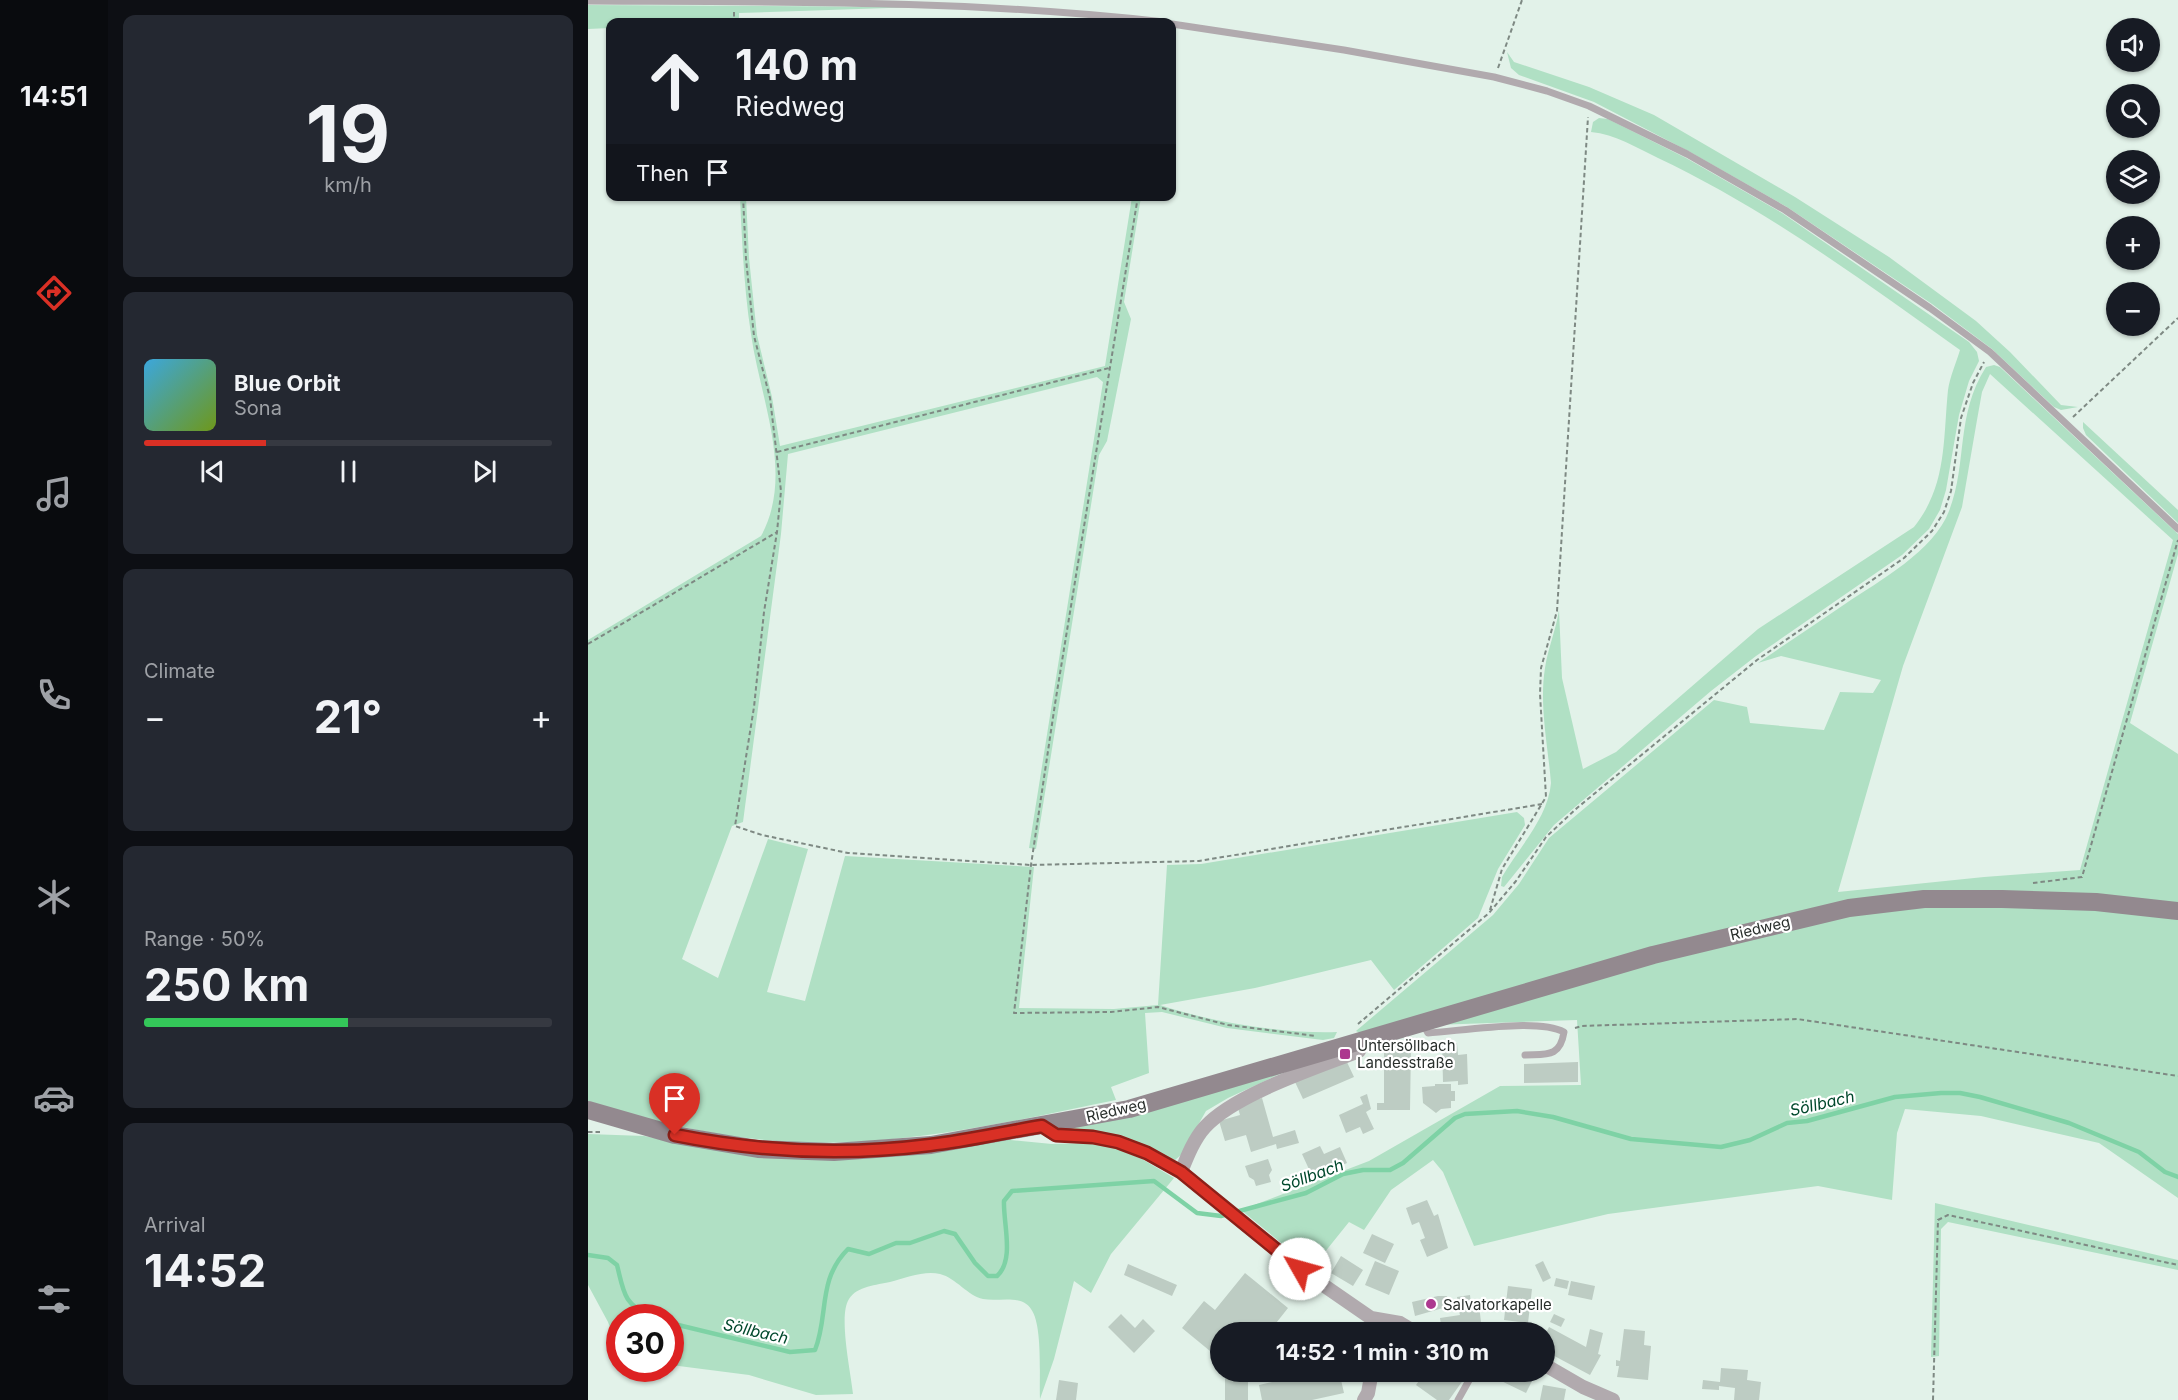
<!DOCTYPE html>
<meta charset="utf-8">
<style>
:root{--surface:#171b24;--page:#242831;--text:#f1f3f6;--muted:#9ea1a6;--line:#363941;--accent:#d93025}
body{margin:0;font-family:Inter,sans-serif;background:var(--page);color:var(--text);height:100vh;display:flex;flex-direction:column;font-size:22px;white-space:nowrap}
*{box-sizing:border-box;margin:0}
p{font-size:20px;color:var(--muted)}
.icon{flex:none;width:33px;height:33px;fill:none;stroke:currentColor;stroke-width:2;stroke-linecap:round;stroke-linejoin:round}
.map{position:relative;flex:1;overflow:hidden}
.panel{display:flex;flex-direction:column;gap:15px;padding:15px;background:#0d0f14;width:480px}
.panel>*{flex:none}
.hud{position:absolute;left:18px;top:18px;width:570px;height:183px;border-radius:12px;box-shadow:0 2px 4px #0004;background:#171b24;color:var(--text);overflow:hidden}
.buttons{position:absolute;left:1518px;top:18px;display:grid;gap:12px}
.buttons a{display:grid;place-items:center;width:54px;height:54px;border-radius:50%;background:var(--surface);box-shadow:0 2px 4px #0004;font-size:30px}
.speed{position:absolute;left:18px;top:1304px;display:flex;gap:12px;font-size:30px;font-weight:700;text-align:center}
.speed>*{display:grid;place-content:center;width:78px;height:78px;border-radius:50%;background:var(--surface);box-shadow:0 2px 4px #0004;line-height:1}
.speed .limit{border:9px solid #d22;background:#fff;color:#111}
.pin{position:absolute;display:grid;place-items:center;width:51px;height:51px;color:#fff;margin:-62px -26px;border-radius:50% 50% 50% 0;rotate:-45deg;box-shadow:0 0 6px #0007}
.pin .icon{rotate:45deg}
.me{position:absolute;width:66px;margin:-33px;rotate:308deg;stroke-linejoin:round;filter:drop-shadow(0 0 4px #0008)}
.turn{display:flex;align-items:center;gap:21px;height:126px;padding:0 30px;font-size:27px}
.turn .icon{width:78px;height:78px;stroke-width:2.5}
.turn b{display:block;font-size:42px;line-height:51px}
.then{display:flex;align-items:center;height:57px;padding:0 30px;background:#0003;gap:12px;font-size:22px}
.big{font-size:45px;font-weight:700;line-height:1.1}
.panel .widget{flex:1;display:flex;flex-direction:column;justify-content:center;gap:9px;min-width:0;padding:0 21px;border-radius:12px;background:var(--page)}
.panel .dial{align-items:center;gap:0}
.dial b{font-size:78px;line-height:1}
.song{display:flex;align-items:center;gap:18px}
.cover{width:72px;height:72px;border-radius:9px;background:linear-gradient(135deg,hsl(200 70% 55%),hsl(80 70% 35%))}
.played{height:6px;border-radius:3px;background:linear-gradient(90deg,var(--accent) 30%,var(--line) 30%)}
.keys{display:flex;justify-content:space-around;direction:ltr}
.heat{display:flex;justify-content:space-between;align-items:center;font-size:33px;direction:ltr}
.charge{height:9px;border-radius:4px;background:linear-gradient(90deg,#34c759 50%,var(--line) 0)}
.trip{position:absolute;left:622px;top:1322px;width:345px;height:60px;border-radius:30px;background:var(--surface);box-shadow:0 2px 4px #0004;font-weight:700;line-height:60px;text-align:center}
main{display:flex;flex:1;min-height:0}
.tab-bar{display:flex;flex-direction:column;width:108px;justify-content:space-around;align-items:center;background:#090b0e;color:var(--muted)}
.tab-bar .icon{width:42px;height:42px}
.tab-bar .on{color:var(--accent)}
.tab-bar b{font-size:27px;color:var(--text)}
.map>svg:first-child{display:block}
</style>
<main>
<nav class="tab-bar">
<b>14:51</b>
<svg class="icon on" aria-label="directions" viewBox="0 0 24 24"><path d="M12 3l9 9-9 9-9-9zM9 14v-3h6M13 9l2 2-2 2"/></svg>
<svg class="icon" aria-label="music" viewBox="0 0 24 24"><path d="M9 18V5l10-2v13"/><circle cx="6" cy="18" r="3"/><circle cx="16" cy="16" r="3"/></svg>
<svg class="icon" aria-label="phone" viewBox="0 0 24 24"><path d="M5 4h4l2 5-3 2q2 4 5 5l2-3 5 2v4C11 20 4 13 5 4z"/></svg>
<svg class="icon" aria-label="climate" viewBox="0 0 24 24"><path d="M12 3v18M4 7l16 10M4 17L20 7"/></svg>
<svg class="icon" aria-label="car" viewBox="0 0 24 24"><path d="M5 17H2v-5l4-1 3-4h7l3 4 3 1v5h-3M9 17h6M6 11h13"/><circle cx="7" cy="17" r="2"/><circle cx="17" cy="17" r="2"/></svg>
<svg class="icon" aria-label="filters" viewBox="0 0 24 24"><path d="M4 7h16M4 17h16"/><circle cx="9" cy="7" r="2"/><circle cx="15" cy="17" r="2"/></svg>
</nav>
<section class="panel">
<div class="widget dial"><b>19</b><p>km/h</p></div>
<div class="widget">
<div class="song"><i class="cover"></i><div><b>Blue Orbit</b><p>Sona</p></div></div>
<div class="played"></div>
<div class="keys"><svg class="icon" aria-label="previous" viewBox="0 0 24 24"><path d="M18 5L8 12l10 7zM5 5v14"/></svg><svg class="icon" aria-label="pause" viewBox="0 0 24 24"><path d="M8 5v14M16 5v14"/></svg><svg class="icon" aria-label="next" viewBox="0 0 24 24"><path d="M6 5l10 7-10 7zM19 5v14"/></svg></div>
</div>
<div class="widget"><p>Climate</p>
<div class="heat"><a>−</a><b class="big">21°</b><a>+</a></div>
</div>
<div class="widget"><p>Range · 50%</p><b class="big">250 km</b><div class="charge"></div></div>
<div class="widget"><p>Arrival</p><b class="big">14:52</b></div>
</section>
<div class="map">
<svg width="1590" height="1400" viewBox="0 0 1590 1400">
<rect width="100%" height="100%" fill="#e2f2e9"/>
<!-- green -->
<path fill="#b0e0c4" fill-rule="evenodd" d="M0,5L330,7L151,13V22H22V28L0,29Z
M919,52L926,62L1001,87L1066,115L1207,197L1301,257L1388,321L1422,352L1473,405L1490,407L1473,410L1466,407L1404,349L1344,304L1199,207L1102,152L1006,102L931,75L923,68Z
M1011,118L1020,119L1098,158L1194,213L1381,342L1389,352L1391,361L1381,381L1371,415L1358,490L1352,510L1341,529L1314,555L1168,656L1123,691L966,825L916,887L913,886L914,877C931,847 960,818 963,783C960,746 951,705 957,668C960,648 968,630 971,610L974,678L995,769L1028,752L1170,629L1326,527C1359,486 1355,440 1360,390C1362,377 1368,363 1372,350C1275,281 1178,209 1070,158C1049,148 1027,134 1003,132L1005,122Z
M152,197H158L161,258L169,335L184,397L192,446L517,366L544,197H553L536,302L543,319L519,441L511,455L448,849L441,848L515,382L509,377L200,454L193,534L155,822L144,826L94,959L130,978L180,839L220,849L179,992L217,1001L257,856L446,867L431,1008L526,1009L570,1005L579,865L613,864L929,812L936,818L937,825L910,869L890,918L806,990L783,960L667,988L572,1005C621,1022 698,1034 749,1032L746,1038L735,1040L639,1028L574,1012L557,1013L561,1073L523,1087L528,1100C411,1124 288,1153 168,1139C111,1133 55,1119 0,1101V640L173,536C207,474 172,399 163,334C156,289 154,242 152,197Z
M1406,365L1412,367L1590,534V554L1542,723L1590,754V904L1332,893L772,1033L768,1031L905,915L931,884L961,838L1126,700L1159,707L1162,723L1236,730L1252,692L1285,693L1293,680L1193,656L1170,663C1199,643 1228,624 1257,604C1291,581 1346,551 1361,511C1380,462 1367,416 1398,367ZM1402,374L1585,540L1492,870L1396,877L1250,892L1315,666L1374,507L1389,420L1394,392Z
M1495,422L1590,510V523L1498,435L1495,428Z
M1414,906L1508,910L1590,918V1198L1511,1143L1393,1116L1317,1109L1309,1133L1304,1200L1230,1186L1020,1214L886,1246L855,1172L845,1160L803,1190L776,1230L761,1222L724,1268L653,1210L781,1161L912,1086L993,1085L989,1020L846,1025L1138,943L1262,915L1336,907Z
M707,1067L640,1098L618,1111L593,1155L587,1160L476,1130Z
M0,1134L56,1136L131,1150L412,1139L464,1144L500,1143L527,1148L554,1159L586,1178L523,1254L503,1293L486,1281L466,1359L452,1399C451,1378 455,1325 443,1309C433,1294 411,1302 395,1299C380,1296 368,1278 352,1274C337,1270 317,1278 302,1282C289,1285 269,1286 261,1299C250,1315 263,1373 265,1394L228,1395L161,1375L83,1365L82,1317H32L31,1352L20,1322L0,1285Z
M1347,1203L1590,1260V1270L1360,1222L1353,1229L1351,1356L1343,1357Z"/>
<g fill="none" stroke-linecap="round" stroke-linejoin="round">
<!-- stream -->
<path stroke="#7ed2a5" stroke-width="4.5" d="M0,1255L20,1258L29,1265C36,1293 35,1303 63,1317
M82,1323L202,1352L227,1350C241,1315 229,1280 260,1249L281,1254L308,1243H322L356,1231L367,1234L387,1263L400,1276H409C427,1260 415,1223 416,1201L424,1191L566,1181L609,1213L633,1216L718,1193L755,1174L775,1170H802L815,1163L867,1118L877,1114L929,1111L965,1117L1043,1139L1133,1147L1162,1140L1199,1123L1219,1121L1307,1097L1353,1093H1372L1392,1097L1481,1123L1551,1152L1577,1172L1590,1177"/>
</g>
<!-- building -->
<path fill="#bdccc3" d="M854,1043H869L870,1055L879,1054L880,1084L870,1085V1081L855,1082Z
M796,1045H823L822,1110H789V1103H796Z
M758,1060L766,1077L715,1099L707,1082Z
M990,1062V1082L936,1083V1064Z
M847,1084H863V1091H867V1101H863V1108L853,1109L848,1113L835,1103L834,1087L847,1086Z
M779,1094L783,1109L778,1112L786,1129L775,1134L772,1127L758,1133L751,1115L775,1104L772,1097Z
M674,1098L685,1137L707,1130L711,1143L689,1149L688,1144L663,1152L658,1135L637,1141L631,1121L652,1115L649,1105Z
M732,1146L736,1154L752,1147L759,1163L725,1178L714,1154Z
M680,1159L684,1170L681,1175L683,1182L668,1186L666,1180L661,1177L657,1166Z
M839,1200L846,1216L850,1214L860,1248L839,1257L832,1240L837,1238L831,1222L824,1225L818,1208Z
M784,1234L806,1244L797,1263L775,1253Z
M753,1256L775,1270L765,1286L743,1273Z
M787,1261L811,1271L801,1295L777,1285Z
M955,1261L963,1278L955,1282L947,1265Z
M540,1264L589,1285L584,1296L536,1275Z
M657,1273L700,1308L681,1332H633V1360L594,1328L616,1301L627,1310Z
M968,1278L981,1281L979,1289L966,1286Z
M983,1281L1007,1286L1004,1300L980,1295Z
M920,1286L944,1289L940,1323L916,1320Z
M882,1295L883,1304L891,1305L894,1331L854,1332L852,1318L872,1315L870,1308L879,1307V1305L870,1306L869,1297Z
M850,1296H859L862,1306L827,1316L824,1302Z
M533,1314L547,1328L555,1319L567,1331L546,1353L520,1327Z
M966,1314L977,1319L973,1327L962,1322Z
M961,1327L998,1347L1002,1329L1015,1333L1010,1354L1013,1355L1002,1375L957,1351V1335Z
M1036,1329L1057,1331L1056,1345L1063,1346L1060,1380L1029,1377L1031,1366H1028V1360L1032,1361Z
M1133,1368L1160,1370L1159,1380L1173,1382L1171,1400H1146L1147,1388L1131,1386V1390L1114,1389L1115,1380L1132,1382Z
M734,1371H751L756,1393L724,1400H674L671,1385L688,1381L686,1374L693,1373L695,1380Z
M793,1371H816V1381L793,1380Z
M847,1371H870L878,1376L861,1400H849L828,1385L836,1374L842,1378Z
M908,1371H949L938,1393L905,1377Z
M637,1378H660V1400H637Z
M471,1380L490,1383L488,1400H468Z
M955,1385L978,1389L976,1400H952Z"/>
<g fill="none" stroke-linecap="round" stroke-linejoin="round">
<!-- path -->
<path stroke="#7e8983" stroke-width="2" stroke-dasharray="4.5 3" stroke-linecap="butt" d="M146,12V22
M910,68L934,0
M155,196L158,259L166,336L182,398L193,491L189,532L176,612L166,707L147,826L174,835L260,853L443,865L611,861L954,804
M550,196L467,704L443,865L426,1013L523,1012L570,1007L640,1025L728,1036
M1485,417L1590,318
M189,452L521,368
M0,644L189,532
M1445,883L1494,877L1590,540
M902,910L914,869L958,797L952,694L953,668L969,611L1000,117
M770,1024L901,913L928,881L958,837L989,808L1169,660L1316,558L1344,531L1356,512L1363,491L1373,418L1385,383L1396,362
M987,1028L994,1026L1209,1019L1590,1076
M0,1132H15
M1345,1400L1350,1220L1360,1215L1590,1265"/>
<!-- service -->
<path stroke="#b1aaae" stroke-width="7" d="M0,1C192,2 386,0 576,22
M584,24L756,50L906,77L959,91L1001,106L1099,154L1197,210L1342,308L1402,352L1590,529
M835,1024L840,1033C873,1031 949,1018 976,1032C972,1058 958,1054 937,1055
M870,1400L884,1375V1371"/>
<!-- minor -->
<path stroke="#b1aaae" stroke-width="14" d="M454,1126L468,1135L505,1137L530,1142L559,1153L593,1172L712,1269L783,1318L812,1323L827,1332
M593,1172C599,1157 606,1139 617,1127C647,1094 728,1068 771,1051L767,1041
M957,1365L995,1387L1025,1400
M776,1400L780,1393L784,1371"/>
<!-- secondary -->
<path stroke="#93898f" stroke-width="18" d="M0,1110L87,1135L170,1149L246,1152L343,1145L541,1109L1065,955L1261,908L1336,899H1414L1508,902L1590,911"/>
</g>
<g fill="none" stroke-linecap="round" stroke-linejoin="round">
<defs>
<path id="route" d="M87,1135C172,1152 256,1156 342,1145C379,1141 417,1132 454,1126L468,1135L505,1137L530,1142L559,1153L593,1172L712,1269"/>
</defs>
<!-- route casing -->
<use href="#route" stroke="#8d1f18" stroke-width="15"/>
<!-- route -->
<use href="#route" stroke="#d93025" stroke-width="10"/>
</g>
<!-- markers -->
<g fill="#ad388f" stroke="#fff" stroke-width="2">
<rect x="751" y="1048" width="12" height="12" rx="3"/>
<circle cx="843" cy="1304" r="6"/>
</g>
<g text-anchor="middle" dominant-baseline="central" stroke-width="4.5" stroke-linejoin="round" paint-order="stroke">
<!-- street labels -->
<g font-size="15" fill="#292f2c" stroke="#fff">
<text transform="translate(1172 928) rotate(-13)">Riedweg</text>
<text transform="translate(528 1110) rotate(-13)">Riedweg</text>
</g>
<!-- poi labels -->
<g font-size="15" fill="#292f2c" stroke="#fff" text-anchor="start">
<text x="769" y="1045">Untersöllbach<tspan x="769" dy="17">Landesstraße</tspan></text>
<text x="855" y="1304">Salvatorkapelle</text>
</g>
<!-- water labels -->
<g font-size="16" font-style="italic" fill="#00482c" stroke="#fff">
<text transform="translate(1234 1103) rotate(-13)">Söllbach</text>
<text transform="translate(724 1175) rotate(-20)">Söllbach</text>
<text transform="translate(168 1331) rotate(13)">Söllbach</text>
</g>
</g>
</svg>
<div class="buttons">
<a><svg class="icon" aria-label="sound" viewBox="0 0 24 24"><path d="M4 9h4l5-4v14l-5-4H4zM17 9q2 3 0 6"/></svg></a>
<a><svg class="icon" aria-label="search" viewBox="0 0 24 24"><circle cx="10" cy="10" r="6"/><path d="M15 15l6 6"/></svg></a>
<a><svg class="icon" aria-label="layers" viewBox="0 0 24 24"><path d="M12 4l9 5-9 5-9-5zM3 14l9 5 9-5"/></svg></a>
<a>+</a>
<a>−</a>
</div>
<div class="speed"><div class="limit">30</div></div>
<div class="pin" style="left:87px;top:1135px;background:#d93025"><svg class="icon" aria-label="arrive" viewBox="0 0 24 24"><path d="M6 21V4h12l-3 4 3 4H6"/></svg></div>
<svg class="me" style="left:712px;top:1269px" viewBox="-20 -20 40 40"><circle r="19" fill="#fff"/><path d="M0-13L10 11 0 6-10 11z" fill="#d93025"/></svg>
<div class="trip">14:52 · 1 min · 310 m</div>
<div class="hud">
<div class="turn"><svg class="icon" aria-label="ahead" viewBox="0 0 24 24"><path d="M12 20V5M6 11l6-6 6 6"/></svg><div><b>140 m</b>Riedweg</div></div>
<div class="then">Then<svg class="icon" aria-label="arrive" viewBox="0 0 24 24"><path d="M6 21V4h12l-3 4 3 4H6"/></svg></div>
</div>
</div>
</main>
